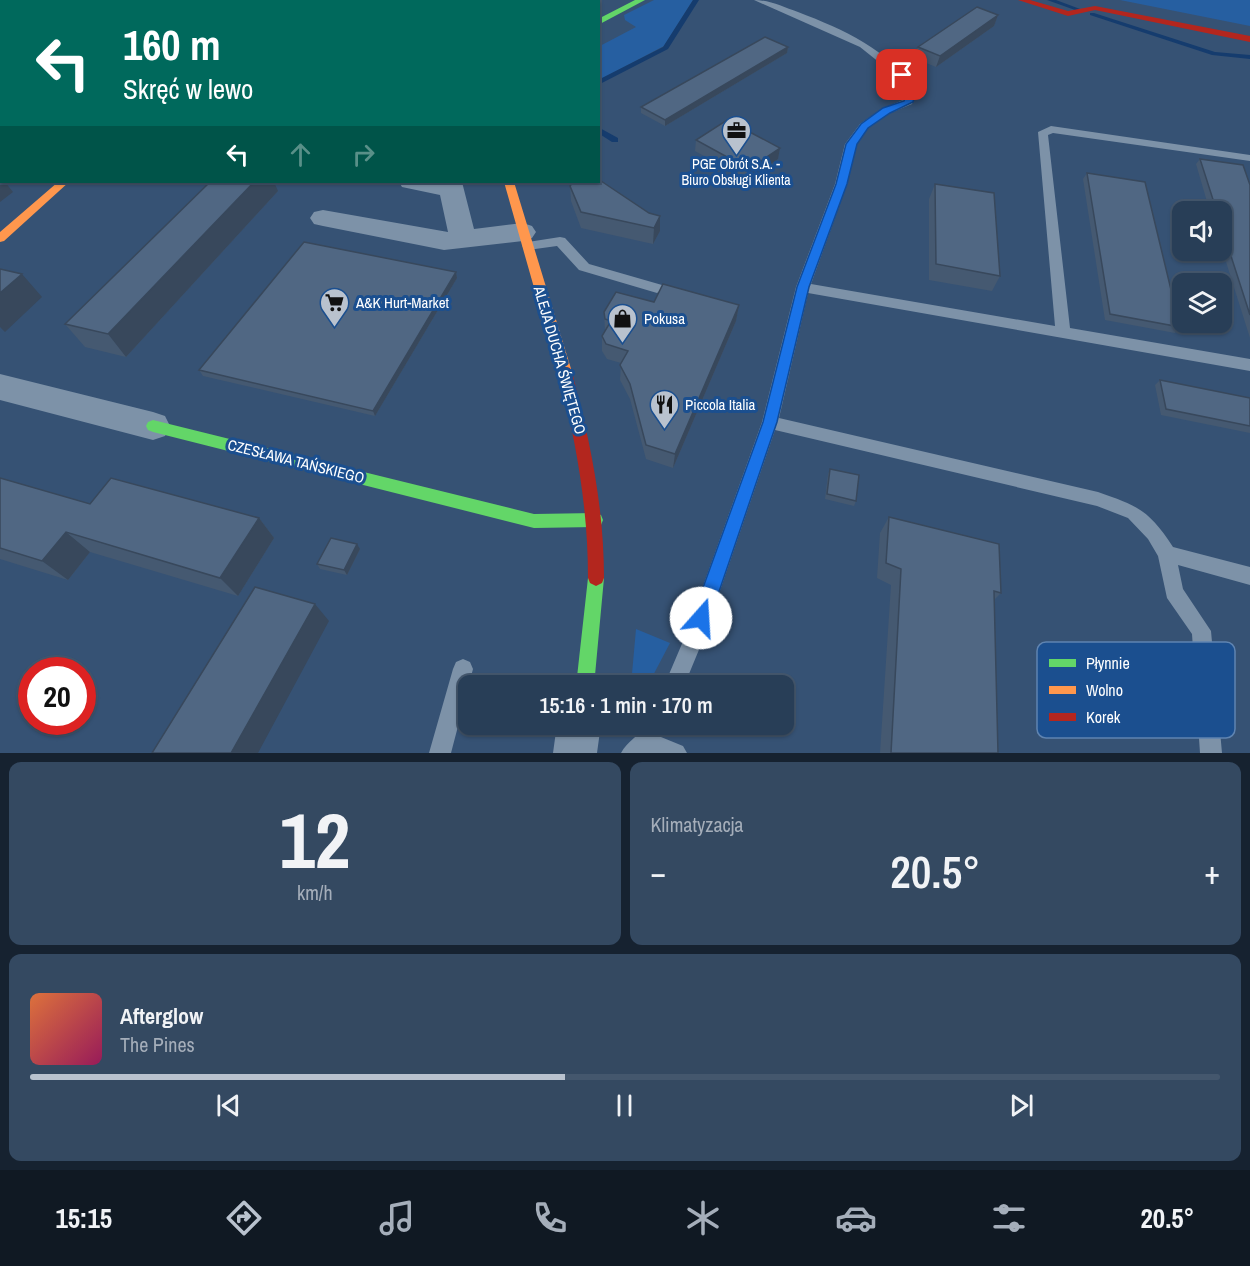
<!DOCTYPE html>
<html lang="pl">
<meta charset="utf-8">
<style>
:root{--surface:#283e57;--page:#344961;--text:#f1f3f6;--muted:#a5aeba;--line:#44576d;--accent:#b9c2ce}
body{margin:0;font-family:"Archivo Narrow",sans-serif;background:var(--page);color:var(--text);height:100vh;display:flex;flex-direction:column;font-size:22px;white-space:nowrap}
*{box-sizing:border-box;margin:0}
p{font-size:20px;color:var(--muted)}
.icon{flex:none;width:33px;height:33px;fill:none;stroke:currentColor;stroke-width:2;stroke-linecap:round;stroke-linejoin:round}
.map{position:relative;height:753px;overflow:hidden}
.drawer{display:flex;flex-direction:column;gap:9px;padding:9px;background:#162230;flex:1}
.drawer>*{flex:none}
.top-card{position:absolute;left:0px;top:0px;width:600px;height:183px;box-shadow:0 2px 4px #0004,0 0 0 2px var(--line);background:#00695c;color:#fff;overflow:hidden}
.controls{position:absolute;left:1172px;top:201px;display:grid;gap:12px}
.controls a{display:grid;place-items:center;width:60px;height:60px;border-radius:12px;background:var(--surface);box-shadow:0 2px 4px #0004,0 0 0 2px var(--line);font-size:30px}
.speed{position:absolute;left:18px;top:657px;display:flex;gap:12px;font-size:30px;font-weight:700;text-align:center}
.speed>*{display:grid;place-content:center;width:78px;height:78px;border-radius:50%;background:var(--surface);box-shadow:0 2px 4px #0004,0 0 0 2px var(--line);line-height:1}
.speed .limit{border:9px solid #d22;background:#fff;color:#111}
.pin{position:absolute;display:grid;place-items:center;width:51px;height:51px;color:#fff;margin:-26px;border-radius:12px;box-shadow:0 3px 9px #0006}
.me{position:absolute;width:66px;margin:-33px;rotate:19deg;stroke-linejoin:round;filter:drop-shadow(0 0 4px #0008)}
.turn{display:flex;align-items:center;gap:21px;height:126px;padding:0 24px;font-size:27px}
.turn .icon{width:78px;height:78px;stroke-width:2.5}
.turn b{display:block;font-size:42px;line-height:51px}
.lanes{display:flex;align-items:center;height:57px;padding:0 24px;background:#0003;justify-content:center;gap:30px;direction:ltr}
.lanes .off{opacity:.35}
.big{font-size:45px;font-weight:600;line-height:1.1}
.drawer .widget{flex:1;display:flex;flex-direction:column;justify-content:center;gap:9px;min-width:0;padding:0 21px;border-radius:12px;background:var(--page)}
.drawer .dial{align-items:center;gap:0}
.dial b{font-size:78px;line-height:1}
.song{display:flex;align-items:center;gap:18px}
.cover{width:72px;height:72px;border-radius:9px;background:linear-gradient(135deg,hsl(20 70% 55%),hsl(330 70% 35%))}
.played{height:6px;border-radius:3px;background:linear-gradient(90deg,var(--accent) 45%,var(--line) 45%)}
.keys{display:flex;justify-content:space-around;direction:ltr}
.heat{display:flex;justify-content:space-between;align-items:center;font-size:33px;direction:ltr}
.drawer .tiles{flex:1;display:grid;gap:9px;grid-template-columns:1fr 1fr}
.widget:last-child{grid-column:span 2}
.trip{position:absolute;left:458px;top:675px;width:336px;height:60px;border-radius:12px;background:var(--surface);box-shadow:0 2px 4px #0004,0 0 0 2px var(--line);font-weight:600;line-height:60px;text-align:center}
.dock{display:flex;height:96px;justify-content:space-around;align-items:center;background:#101923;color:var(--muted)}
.dock .icon{width:42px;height:42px}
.dock .current{color:var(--accent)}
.dock b{font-size:27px;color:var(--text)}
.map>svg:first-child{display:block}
</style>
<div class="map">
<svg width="1250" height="753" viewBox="0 0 1250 753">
<rect width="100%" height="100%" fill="#365274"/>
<!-- green -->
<path fill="#265fa1" d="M654,0H693L664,46L599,80L598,47L636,27L625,20L624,15Z
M1120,0H1250V26Z
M636,629L670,643L648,685H631Z"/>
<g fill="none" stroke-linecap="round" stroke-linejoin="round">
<!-- stream -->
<path fill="#153c6e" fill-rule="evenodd" d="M693,0H699L668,49L598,85V80L663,47Z
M1047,0H1056L1080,9L1075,10Z
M1090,13H1094L1215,52L1250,55V59L1212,55L1090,15Z
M598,127L618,138V142H612L598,133Z"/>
<!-- lane -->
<path fill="#7d92a8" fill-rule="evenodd" d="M754,0C770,0 783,7 798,12C845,30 887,49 917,91L912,104L890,113L868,128L857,144L847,184L811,284L1055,326L1038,132L1051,126L1250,155V161L1053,133L1048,135L1070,328L1250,359V371L808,293L779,418L1098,492C1138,506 1149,510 1173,547L1250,567V585L1178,565L1183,589L1211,631L1222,753H1200L1192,634L1167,598L1158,556L1148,539L1128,518L1097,506L775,430L703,640L684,686H664L684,639L762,422L796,287L835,184L845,144L860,124L882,109L903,100L907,91L895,75L860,47Z
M560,237L565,238L589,264L662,285L664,288L657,293L579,270L557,246L528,250L522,246L528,242Z
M463,659L470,662L473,669L451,753H429L453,669L456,662Z
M645,724H666L661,737L683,746L687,753H621C627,741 638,738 645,724Z"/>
<!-- street -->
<path fill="#7d92a8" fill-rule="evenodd" d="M107,0H127L106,2Z
M449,0H467V2H449Z
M399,182H462L474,229L523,223L532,226L536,232L532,238L523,241L444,250L323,226L314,224L310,218L314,212L323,210L448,232L440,195L402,187Z
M0,374L153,412L165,416L170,426L165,436L153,440L0,400Z
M557,724H601L597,753H553Z"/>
<!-- fast -->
<path fill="#63d668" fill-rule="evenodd" d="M635,0H645L598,25V19Z
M153,420L534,514L595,513L601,515L603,520L601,525L595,527L534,528L153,432L148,430L146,426L148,422Z
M596,570L602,573L604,578L594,686H576L588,578L590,573Z"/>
<!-- slow -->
<path fill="#ff974d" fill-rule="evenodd" d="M58,182H69L4,241L0,242V232Z
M504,182H514L572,372L570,376H560L558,372Z"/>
<!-- jam -->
<path fill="#b3261e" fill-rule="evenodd" d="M1018,0H1030L1068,11L1095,6L1250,36V42L1095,10L1068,16Z
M565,367L570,368L572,372C590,440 604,507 604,578L602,583L596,586L590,583L588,578C588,507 576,440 558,372L560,368Z"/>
</g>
<!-- wall -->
<path fill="#455971" d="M0,0L2,2V29H0Z
M998,15L994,26L936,67L914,58L918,47Z
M788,47L787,53L665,126L641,113V107Z
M696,140L780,148L778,159L748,180L695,151Z
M1200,159L1250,185V338L1221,246V212H1210L1196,164Z
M1087,173L1180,327L1175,333L1105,320L1083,179Z
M935,184L1000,276L992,291L929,280V199Z
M570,186L649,213L660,216V231L653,244L581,228L571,201Z
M278,191L126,357L85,347L65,324Z
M456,272L457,278L375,416L203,376L199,370Z
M654,302L739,305L736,321L673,468L646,459L630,399L620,380L621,363L607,359L602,351V336L605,331L604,312Z
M1160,380L1250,398V433L1161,415L1155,385Z
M830,469L856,501L854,506L825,499L828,474Z
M0,478L90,504L259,518L274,538L238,596L90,552L68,580L0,559Z
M889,517L1001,593L994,600L998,753H880L891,585L877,578L880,533Z
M360,549L347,575L320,569L317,564Z"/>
<!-- shaded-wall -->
<path fill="#38485c" d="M27,0H37L38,2H24Z
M216,0H254L252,2H214Z
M998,15L994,26L936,67L940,56Z
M788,47L787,53L665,126V120Z
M2,146V182H5L13,192L0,202V147Z
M780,148L778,159L748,180L749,169Z
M254,182H274L278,191L126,357L108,334Z
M660,216V231L653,244L654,228Z
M456,272L457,278L375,416L373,411Z
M22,274L42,297L5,332L0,327V293Z
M739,305L736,321L673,468L675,454Z
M259,518L274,538L238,596L220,578Z
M66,532L90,552L68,580L42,561Z
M357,544L360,549L347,575L344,570Z
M315,604L329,621L258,753H231Z"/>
<!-- building -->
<path fill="#506783" stroke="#38485c" stroke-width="1.5" d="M0,0H27L24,2H2V9H0Z
M182,0H216L214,2H180Z
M397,0H419L420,2H398Z
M977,7L998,15L940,56L918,47Z
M765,37L788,47L665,120L641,107Z
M2,116V146L0,147V117Z
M727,120L780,148L749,169L696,140Z
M1200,159L1243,165L1250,185V315L1221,225V212H1217Z
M1087,173L1145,182L1180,327L1110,314Z
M598,179L649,213L660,216L654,228L581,212L570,186L573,182H598Z
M210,182H254L108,334L65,324Z
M935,184L994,193L1000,276L936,264Z
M304,242L456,272L373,411L199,370Z
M0,269L22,274L0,293Z
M663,284L739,305L675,454L646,445L630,384L620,365L628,351L606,344L602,336L611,321L605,319L604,312L616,292L654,302Z
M1160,380L1250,398V426L1166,409Z
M830,469L859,475L856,501L827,494Z
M0,478L90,504L111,478L259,518L220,578L66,532L42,561L0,548Z
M889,517L999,544L1001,593L994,591L998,753H891L901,569L886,563Z
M331,538L357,544L344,570L317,564Z
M255,587L315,604L231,753H152Z"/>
<!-- route -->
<path fill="#1a73e8" stroke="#114b97" stroke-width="1.5" d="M898,73H905L916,91L913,102L890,113L868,128L857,144L847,184L809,287L777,422L710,618L707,624L701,626L695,624L692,618L763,422L797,287L836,184L846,144L861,124L883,108L904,101L907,91Z"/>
<!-- icons -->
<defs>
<symbol id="office-pin" viewBox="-11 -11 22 30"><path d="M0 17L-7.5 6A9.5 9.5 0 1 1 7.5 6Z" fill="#b9c2ce" stroke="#1b4f8f"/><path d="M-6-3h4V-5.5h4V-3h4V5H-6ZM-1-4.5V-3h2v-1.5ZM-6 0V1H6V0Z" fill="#111"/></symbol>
<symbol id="supermarket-pin" viewBox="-11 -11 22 30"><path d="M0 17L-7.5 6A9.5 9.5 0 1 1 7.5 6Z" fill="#b9c2ce" stroke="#1b4f8f"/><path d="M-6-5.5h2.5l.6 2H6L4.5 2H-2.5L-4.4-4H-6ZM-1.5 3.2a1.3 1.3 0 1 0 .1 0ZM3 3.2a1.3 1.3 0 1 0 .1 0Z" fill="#111"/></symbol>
<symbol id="shop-pin" viewBox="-11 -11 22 30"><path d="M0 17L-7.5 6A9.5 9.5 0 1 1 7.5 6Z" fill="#b9c2ce" stroke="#1b4f8f"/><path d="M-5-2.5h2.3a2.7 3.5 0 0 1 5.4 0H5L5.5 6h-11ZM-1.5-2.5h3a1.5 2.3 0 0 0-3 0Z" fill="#111"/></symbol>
<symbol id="restaurant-pin" viewBox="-11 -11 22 30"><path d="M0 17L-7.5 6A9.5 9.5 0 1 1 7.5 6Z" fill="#b9c2ce" stroke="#1b4f8f"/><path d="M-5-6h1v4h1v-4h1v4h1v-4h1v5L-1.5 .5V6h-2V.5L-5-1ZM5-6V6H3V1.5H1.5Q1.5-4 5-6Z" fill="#111"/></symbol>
</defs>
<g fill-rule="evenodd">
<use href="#office-pin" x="720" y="114" width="33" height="45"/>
<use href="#supermarket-pin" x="318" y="286" width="33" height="45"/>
<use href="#shop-pin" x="606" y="302" width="33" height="45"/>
<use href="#restaurant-pin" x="648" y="388" width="33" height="45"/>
</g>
<g text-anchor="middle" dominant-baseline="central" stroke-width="6" stroke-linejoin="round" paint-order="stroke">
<!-- far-poi labels -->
<g font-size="14" fill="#fff" stroke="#1b4f8f">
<text x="736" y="164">PGE Obrót S.A. -<tspan x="736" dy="16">Biuro Obsługi Klienta</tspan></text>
</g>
<!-- poi labels -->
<g font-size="15" fill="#fff" stroke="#1b4f8f" text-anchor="start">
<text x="356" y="302">A&amp;K Hurt-Market</text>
<text x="644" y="318">Pokusa</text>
<text x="685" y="404">Piccola Italia</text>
</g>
<!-- street labels -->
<g font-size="15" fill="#fff" stroke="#1b4f8f">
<text transform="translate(560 360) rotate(74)">ALEJA DUCHA ŚWIĘTEGO</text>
<text transform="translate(296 461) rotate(14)">CZESŁAWA TAŃSKIEGO</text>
</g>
</g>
<!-- legend -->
<rect x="1037" y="642" width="198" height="96" rx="9" fill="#1b4f8f" stroke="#5f84b1" stroke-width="1.5"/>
<rect x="1049" y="659" width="27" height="8" fill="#63d668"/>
<rect x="1049" y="686" width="27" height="8" fill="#ff974d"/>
<rect x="1049" y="713" width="27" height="8" fill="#b3261e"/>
<g font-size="16" fill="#fff">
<text x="1086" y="669">Płynnie</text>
<text x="1086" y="696">Wolno</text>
<text x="1086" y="723">Korek</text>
</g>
</svg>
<div class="controls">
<a><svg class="icon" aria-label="sound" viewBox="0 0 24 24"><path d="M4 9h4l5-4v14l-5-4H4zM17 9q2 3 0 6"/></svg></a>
<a><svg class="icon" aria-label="layers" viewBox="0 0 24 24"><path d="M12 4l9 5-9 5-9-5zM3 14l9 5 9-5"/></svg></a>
</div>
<div class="speed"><div class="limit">20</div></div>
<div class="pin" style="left:902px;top:75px;background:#d93025"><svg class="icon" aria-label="arrive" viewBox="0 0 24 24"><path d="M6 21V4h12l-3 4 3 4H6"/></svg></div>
<svg class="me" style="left:701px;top:618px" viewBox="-20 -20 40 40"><circle r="19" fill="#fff"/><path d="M0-13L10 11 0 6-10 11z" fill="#1a73e8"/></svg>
<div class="trip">15:16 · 1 min · 170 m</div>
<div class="top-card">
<div class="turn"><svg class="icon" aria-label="left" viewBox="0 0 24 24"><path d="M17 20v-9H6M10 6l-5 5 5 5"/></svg><div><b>160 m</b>Skręć w lewo</div></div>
<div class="lanes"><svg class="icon" aria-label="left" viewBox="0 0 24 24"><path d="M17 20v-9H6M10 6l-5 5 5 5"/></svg><svg class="icon off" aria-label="ahead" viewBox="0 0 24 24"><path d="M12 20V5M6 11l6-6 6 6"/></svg><svg class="icon off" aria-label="right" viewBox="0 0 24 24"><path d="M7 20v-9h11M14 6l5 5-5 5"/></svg></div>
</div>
</div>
<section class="drawer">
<div class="tiles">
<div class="widget dial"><b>12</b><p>km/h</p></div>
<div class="widget"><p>Klimatyzacja</p>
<div class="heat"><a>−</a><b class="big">20.5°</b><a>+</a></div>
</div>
<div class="widget">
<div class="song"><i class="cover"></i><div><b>Afterglow</b><p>The Pines</p></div></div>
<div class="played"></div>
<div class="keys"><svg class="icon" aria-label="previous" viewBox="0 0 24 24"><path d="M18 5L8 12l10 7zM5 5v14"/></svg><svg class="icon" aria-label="pause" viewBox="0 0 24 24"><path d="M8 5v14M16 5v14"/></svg><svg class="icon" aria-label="next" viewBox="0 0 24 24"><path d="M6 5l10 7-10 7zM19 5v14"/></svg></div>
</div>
</div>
</section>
<nav class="dock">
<b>15:15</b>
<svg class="icon current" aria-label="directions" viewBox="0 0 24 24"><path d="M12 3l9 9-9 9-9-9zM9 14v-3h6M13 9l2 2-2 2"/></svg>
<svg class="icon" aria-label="music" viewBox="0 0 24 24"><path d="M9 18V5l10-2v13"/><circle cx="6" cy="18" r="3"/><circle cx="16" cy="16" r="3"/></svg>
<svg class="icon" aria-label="phone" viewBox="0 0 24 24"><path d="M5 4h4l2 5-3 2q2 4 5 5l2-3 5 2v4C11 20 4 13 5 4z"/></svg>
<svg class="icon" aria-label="climate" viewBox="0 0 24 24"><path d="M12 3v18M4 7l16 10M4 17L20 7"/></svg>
<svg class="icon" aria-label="car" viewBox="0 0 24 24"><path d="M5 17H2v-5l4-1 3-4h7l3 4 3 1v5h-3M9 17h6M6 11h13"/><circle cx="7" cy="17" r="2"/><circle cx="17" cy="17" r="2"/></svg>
<svg class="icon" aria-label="filters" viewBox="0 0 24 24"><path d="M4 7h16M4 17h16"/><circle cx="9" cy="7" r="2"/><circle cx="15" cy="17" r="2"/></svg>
<b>20.5°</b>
</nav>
